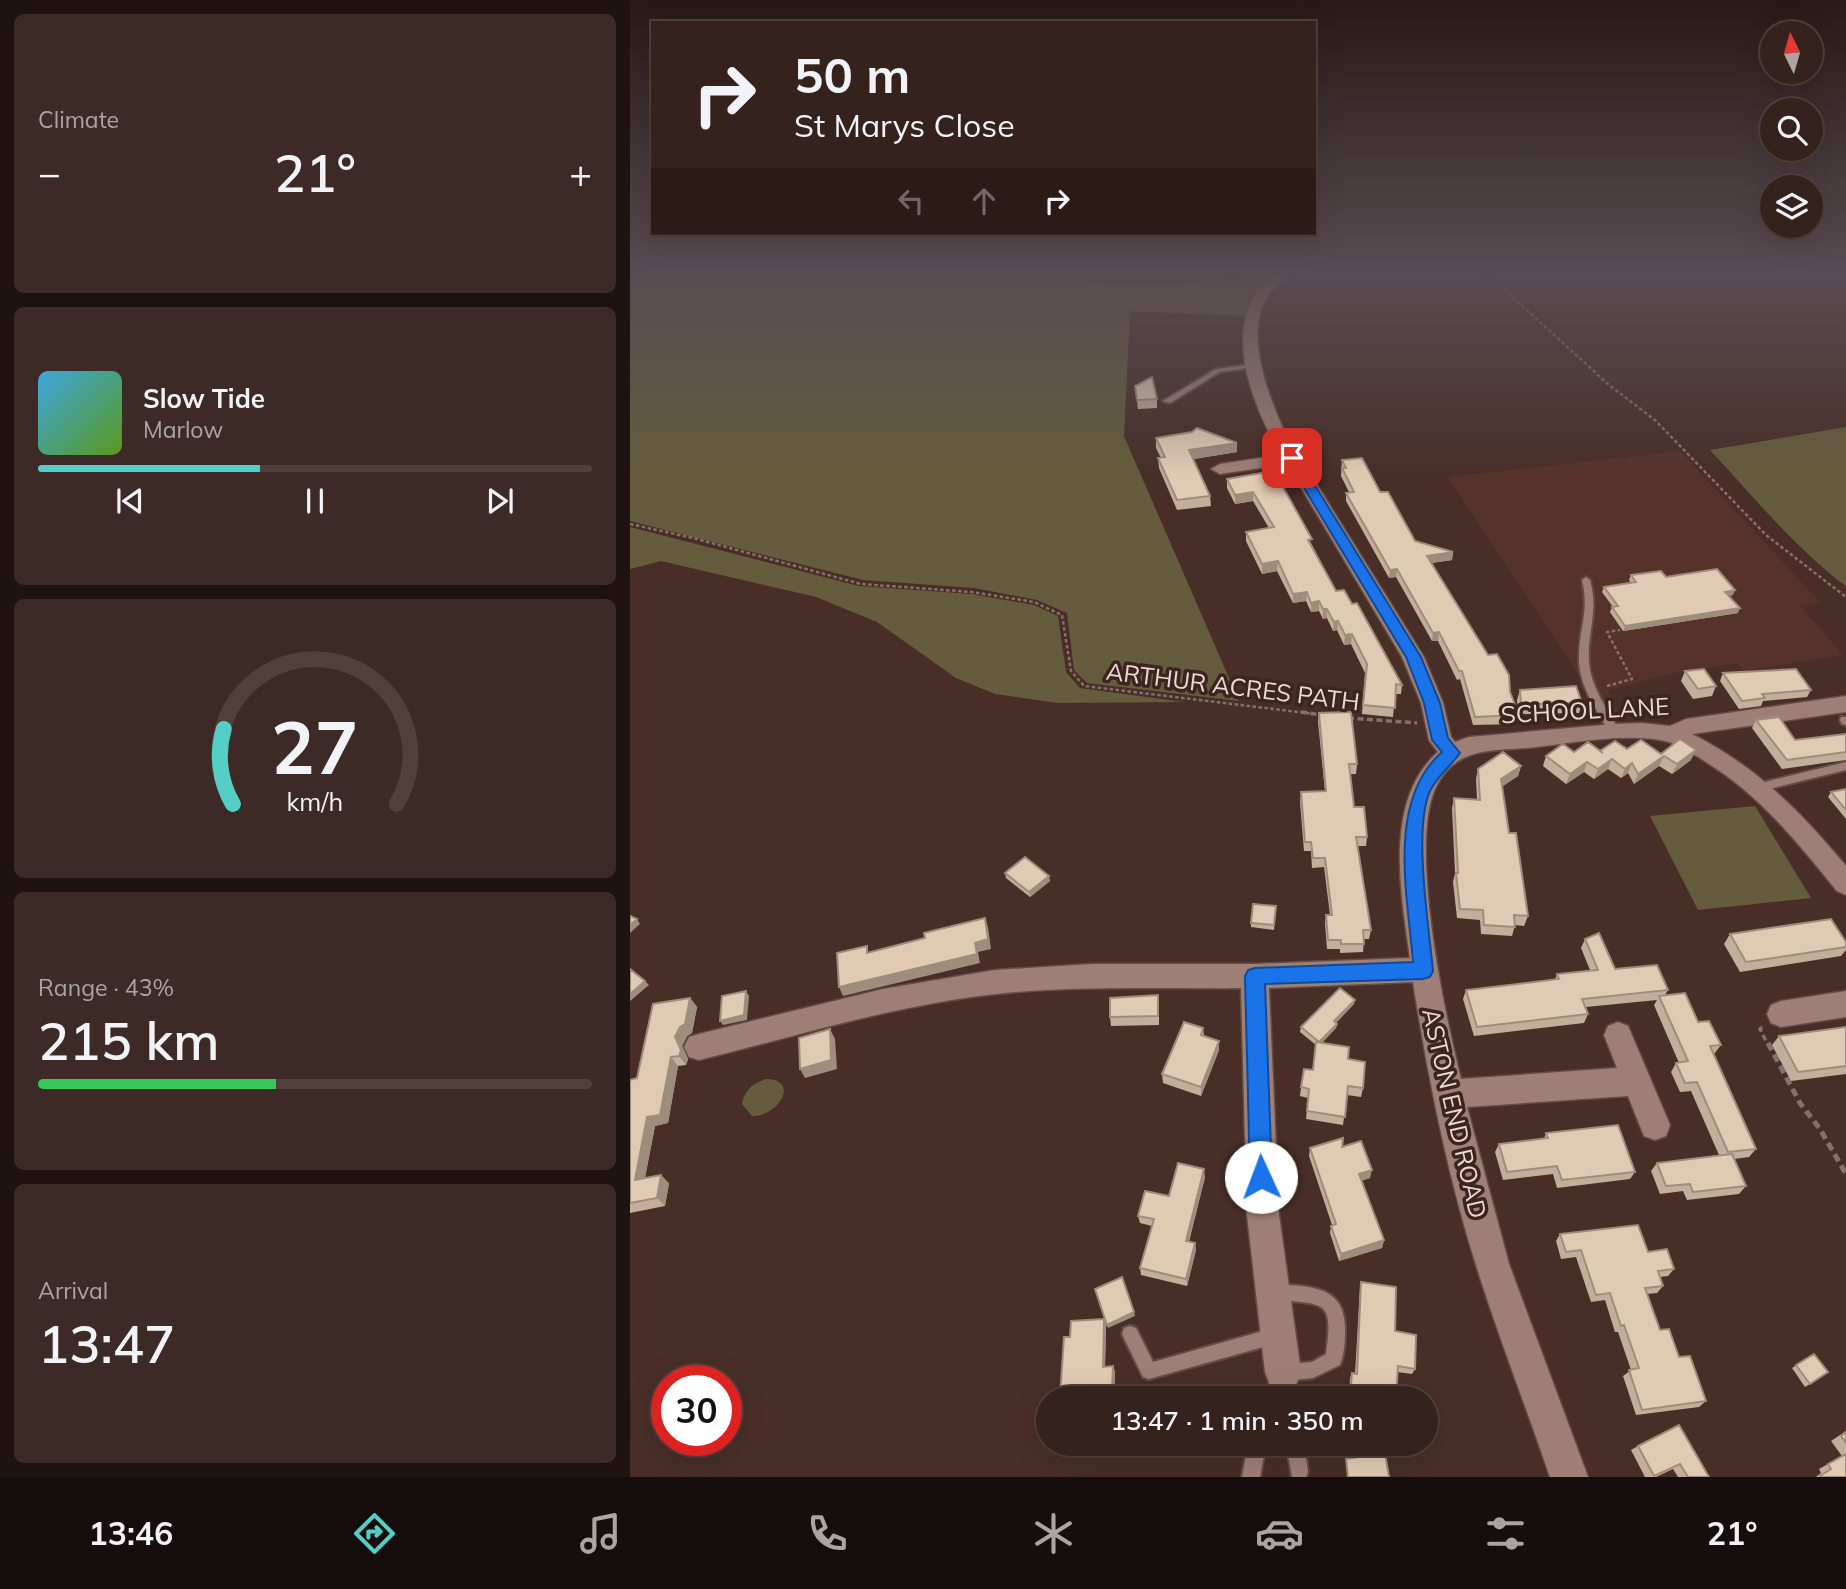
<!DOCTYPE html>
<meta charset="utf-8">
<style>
:root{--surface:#36221d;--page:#3d2a26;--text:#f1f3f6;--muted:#aaa4a4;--line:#503f3b;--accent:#55cec6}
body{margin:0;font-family:Mulish,sans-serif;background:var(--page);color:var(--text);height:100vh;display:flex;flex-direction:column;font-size:26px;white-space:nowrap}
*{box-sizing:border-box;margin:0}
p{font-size:23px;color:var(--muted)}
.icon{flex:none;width:38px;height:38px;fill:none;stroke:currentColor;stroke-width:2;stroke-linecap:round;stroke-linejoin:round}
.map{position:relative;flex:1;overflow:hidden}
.side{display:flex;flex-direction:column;gap:14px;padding:14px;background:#1e1310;width:630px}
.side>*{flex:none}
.guide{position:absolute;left:21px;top:21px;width:665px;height:214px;border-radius:0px;box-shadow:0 7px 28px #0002,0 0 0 2px var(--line);background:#36221d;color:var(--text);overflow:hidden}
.needle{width:46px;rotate:355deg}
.controls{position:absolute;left:1130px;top:21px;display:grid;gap:14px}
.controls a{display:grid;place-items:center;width:63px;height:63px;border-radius:50%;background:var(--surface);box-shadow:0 7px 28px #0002,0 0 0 2px var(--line);font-size:35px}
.speed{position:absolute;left:21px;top:1365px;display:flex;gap:14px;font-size:35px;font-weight:700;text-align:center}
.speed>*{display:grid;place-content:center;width:91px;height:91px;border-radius:50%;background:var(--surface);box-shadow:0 7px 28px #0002,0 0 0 2px var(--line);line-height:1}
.speed .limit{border:10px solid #d22;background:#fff;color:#111}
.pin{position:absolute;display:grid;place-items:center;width:60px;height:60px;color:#fff;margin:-30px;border-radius:14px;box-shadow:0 4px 10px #0006}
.me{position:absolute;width:77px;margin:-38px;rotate:358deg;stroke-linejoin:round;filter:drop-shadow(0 0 5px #0008)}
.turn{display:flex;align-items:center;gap:24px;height:147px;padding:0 28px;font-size:32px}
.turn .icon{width:91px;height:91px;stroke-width:2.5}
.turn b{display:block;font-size:49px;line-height:60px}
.lanes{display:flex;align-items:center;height:66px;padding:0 28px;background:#0003;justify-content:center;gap:35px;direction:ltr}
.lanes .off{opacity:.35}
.big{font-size:52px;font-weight:600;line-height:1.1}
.side .card{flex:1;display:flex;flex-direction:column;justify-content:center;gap:10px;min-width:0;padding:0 24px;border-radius:10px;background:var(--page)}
.side .dial{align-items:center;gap:0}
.dial svg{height:182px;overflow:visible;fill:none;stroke:var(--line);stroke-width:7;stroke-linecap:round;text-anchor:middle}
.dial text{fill:var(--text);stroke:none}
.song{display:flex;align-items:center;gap:21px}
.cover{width:84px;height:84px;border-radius:10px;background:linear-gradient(135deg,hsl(200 70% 55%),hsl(90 70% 35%))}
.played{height:7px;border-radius:4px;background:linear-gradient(90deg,var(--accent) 40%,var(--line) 40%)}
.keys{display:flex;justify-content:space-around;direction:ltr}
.heat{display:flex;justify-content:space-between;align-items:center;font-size:38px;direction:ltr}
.charge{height:10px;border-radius:5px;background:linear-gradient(90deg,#34c759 43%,var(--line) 0)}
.trip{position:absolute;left:406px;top:1386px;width:402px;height:70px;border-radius:35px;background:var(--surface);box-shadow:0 7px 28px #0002,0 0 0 2px var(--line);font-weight:600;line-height:70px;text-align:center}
.dock{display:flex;height:112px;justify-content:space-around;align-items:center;background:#160e0c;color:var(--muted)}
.dock .icon{width:49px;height:49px}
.dock .current{color:var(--accent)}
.dock b{font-size:32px;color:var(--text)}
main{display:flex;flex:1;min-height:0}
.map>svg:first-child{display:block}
</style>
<main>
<section class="side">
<div class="card"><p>Climate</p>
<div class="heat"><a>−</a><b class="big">21°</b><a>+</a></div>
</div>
<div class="card">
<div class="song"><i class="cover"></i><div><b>Slow Tide</b><p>Marlow</p></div></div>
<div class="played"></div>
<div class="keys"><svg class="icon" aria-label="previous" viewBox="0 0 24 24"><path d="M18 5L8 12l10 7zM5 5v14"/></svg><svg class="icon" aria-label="pause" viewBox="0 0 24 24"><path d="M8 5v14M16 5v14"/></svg><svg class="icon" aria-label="next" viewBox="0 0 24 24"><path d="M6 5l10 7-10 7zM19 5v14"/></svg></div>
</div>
<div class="card dial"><svg viewBox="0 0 100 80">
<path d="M14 69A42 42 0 1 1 86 69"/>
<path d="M14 69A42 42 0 0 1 10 36" stroke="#55cec6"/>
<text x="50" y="56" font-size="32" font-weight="700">27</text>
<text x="50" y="72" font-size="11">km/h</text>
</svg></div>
<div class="card"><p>Range · 43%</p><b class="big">215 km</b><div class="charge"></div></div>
<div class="card"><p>Arrival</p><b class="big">13:47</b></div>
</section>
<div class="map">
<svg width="1216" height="1477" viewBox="0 0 1216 1477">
<rect width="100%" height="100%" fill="#482e27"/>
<!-- built -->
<path fill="#55332a" d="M1050,451L1190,602L1170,606L1213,655L1114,671L1108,663L1049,672L978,690L992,720L970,721L950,677L818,477Z"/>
<!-- green -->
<path fill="#645c3c" d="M22,269H430L439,279L475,285H551L646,270L625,295L617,316L500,311L494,436L609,701L457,683L444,670L437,613L407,600L344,588L233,580L0,521V289Z
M1216,427V586C1165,548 1123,496 1080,450Z
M0,527L229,586L342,594L404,605L428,616L436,672L450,688L554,702L428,703L365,694L326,678L247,622L186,597L31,561L0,569Z
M1125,806L1181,898L1068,910L1020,816Z
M136,1079C170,1079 150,1116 122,1116L112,1104C114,1090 123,1083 136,1079Z"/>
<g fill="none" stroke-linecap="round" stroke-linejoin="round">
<!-- stream -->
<path stroke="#6e4c63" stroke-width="4.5" d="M0,286L19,269"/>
<defs>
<path id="lane" d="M623,364L625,365V367L590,372L540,403L533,401L586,369Z
M956,577L960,580C969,613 957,631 959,662C961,688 978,710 990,732L985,736L981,735C968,712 950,688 949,661C948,630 960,613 952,580Z
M1211,717H1216V725L1212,724L1210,720Z
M1216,762V770L1131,791L1127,790L1126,787L1127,784L1131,783Z
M647,1284C683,1287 717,1286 715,1333C715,1343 714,1355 710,1365L683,1378L663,1380L665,1398H632L646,1369L659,1364L682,1362L696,1354C703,1301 697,1304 647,1300L641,1298L639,1292L641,1286Z
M500,1326L506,1328L523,1362L644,1328L650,1330L652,1336L650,1342L644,1344L519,1379L513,1377L492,1334L494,1328Z
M618,1444H636L630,1477H612Z
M656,1444H674L678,1472L676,1477H662Z"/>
<path id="street" d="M654,269H668C660,278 647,283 639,294C612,331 639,398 656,435L794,657L813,703L821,737L825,742L839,737L985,724L1012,723L1040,726L1056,719L1216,696V712L1062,734C1126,766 1171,812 1216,866V895L1207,891C1168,843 1130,795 1076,762C1065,755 1052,746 1039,742C999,731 938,744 897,748C859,751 825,748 806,787C778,844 815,1015 831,1079L987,1068L974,1035L978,1026L988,1022L998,1026L1040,1125L1036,1136L1025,1140L1014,1136L998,1096L837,1107L879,1264L958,1477H920C896,1406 868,1336 846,1265C817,1173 798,1077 783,982L639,988L649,1215L671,1372L666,1385L653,1390L640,1385L635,1372L617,1215L611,988C530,989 447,985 366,994C265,1005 167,1036 69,1060L59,1057L54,1047L59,1037L69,1034L253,989L365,970L462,964H625L780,958C771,895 753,800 808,752L799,740L791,703L772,657L657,464L590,474L581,469L590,464L651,455C626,411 596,343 625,294C632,283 643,276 654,269Z
M1216,991V1017L1151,1027L1141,1023L1137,1014L1141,1005L1151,1001Z"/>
</defs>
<!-- lane casing -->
<use href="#lane" stroke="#624c46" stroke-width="4"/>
<!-- street casing -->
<use href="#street" stroke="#624c46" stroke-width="3"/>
<!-- path-far2 -->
<path stroke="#87706a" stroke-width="2.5" stroke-dasharray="3.5 2.5" stroke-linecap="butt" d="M852,269L979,385L1025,420L1136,535L1216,597
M0,283L16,269
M0,524L63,538L231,584L342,592L404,602L432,615L441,671L454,686L685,714
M977,686L1002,679L977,632L990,630"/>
<!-- path-far1 -->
<path stroke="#87706a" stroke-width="3.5" stroke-dasharray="6 3.5" stroke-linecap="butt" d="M671,712L692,715
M718,718L787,723
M1132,1027L1130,1029L1138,1045"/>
<!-- path -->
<path stroke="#87706a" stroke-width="5" stroke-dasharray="8 5" stroke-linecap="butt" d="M1138,1043L1170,1103L1190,1129L1216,1174"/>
<!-- lane -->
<use href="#lane" fill="#9e7f76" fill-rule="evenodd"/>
<!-- street -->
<use href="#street" fill="#9e7f76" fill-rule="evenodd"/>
</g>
<!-- wall -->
<path fill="#c2ae9a" d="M505,386L527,399V408L508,409Z
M526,438L607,452L563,459L580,496L581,506L547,510L529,468L528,458H531L526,448Z
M712,460L750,492L785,541L823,552L822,560L801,563L880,692L888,713L887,700L890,690L952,703L949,713L888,714L886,724L843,725L830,679L827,680L808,641H802L766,577L759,578L716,501V493L719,492L711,476Z
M644,471L682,545L706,591L722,604L772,685L771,694H765L763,717L732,714L735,673L721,644L714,645L707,630L703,631L697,618L693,619L689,611L681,612L676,601L663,603L647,571L632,574L616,541V532L639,528L623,501L605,504L597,488V479Z
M1001,575L1036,577L1103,595L1099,596L1108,613L993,631L980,612L982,607H983L972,592L974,587L1001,583L999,580Z
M1055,671L1086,686L1082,696L1063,699L1051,681Z
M1093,673L1181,690L1177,697L1133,701L1131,706L1109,709L1090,681Z
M689,713L727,764L726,774H720L724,807L737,837L736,846H727L741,930L739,939H734L733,952L710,953V949H697L695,924L696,915H700L694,867L682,868L681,851H674L670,802L671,792L695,791L688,722Z
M1126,720L1165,740L1216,734V760L1152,769L1122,728Z
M997,749L1031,754L1061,760L1042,774L1029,766L1004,784L998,773L991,778L978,769L964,779L954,772L936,784L913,766L916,756L944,752Z
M891,766L888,776L872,786L879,833L898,916L894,926L885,925L882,936L851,934L850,920L827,918L823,882L825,873L822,808L824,798L847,799L846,779L848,769Z
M1216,789V819L1198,797L1201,792Z
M375,873L420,881L400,897L376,878Z
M646,906L644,930L621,927V923Z
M1100,934L1216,942V950L1211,956L1110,972L1094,944Z
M955,939L985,969L1038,990L1035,995L1068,1022L1091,1045L1084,1054L1126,1149L1119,1157L1104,1159L1116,1186L1109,1194L1057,1200L1053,1191L1030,1194L1021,1171L1027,1163L1089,1155L1061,1091L1050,1092L1041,1072L1046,1063H1049L1024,1005L1027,1000L956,1007L958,1014L954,1023L844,1036L833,999L836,990L925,980L927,974L960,970L951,948Z
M60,998L67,1007L62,1033L57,1036L52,1046L58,1059L56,1065L48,1066L38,1123L25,1126L15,1178L39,1183L35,1206L0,1213V1080L7,1078Z
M529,1004V1025L481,1026L480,1017Z
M724,1004L706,1023L707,1024L706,1028L692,1043L718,1059L733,1088L731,1097L717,1095L713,1125L676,1119L678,1098L670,1096L671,1087L683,1070L686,1045L670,1032L671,1027Z
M1216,1027V1074L1161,1081L1142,1045L1149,1036Z
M573,1028L574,1036L589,1050L571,1096L533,1083L532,1074Z
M916,1133L1005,1172L1000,1179L927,1188L923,1174L873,1180L865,1152L869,1144L914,1139Z
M712,1147L740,1178L732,1180L754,1240L752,1248L709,1261L700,1233L701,1226L702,1225L679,1156L680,1148Z
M575,1177L559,1242L565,1243L566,1250L557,1286L511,1275L510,1268L522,1226L510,1223L508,1216L539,1196Z
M930,1234L1018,1252L1044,1269L1038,1276L1030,1277L1033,1286L1027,1293L1017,1294L1030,1330L1049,1357L1076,1401L1069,1407L1006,1415L993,1376L1001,1370L988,1332H985L975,1300L961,1302L946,1257L931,1259L926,1241Z
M731,1282L765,1331L785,1369L782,1374L767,1372L766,1398H719L720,1378L722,1373H725L730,1288Z
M474,1319L476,1325L475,1366H483L485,1372L484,1394L471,1395L440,1337Z
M1184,1354L1198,1372L1175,1387L1162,1368Z
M1216,1431V1477H1186L1191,1473L1189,1469L1212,1456L1201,1441Z
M1008,1446L1079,1477H1048L1043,1469L1026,1477H1015L1001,1450Z"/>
<!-- shaded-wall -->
<path fill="#9e8d7d" d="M607,443V452L559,460V450Z
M623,492V501L605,504V495Z
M823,552L822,560L795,564L797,556Z
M648,561L647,571L632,574V564Z
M767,569L766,577L759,578L760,570Z
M1105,590L1103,595L1093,597L1095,592Z
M677,592L676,601L663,603V594Z
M689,601V611L681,612V603Z
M1110,608L1108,613L993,631L995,626Z
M693,609H697V618L693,619Z
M708,621L707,630L703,631L704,622Z
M809,632L808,641H802L803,633Z
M722,634L721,644L714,645L715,635Z
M1066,750L1061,760L1042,774L1047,764Z
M1034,756L1029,766L1004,784L1008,774Z
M982,759L978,769L964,779L968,769Z
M957,762L954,772L936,784L940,774Z
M1002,763L998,773L991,778L995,769Z
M891,766L888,776L869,789L871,779Z
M419,876L420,881L400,897L399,892Z
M355,918L358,927L361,949L348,952L350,963L213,996L209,987L345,943Z
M7,919L10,924L0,933V925Z
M15,981L19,985L0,1001V994Z
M116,991L119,996L117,1020L93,1025L90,1021Z
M60,998L67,1007L62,1033L57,1036L52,1046L58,1059L56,1065L49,1056L45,1037Z
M725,1000L724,1004L703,1025L704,1021Z
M707,1024L706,1028L688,1047L689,1042Z
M200,1029L205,1039L207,1069L175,1078L170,1069Z
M589,1041V1050L571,1096V1087Z
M41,1057L48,1066L38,1123L25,1126L13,1187L5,1180L17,1117Z
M574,1169L575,1177L557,1248L556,1241Z
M742,1170L740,1178L728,1182L729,1174Z
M31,1175L39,1183L35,1206L27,1198Z
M754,1240L752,1248L709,1261L711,1254Z
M565,1243L566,1250L557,1286L556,1279Z
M504,1312L505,1316L478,1328L477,1325Z
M474,1319L476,1325L475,1372L473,1367Z
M483,1366L485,1372L484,1394L482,1389Z"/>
<!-- building -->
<path fill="#e1cab3" stroke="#9e8d7d" stroke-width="2" d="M522,377L527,399L507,400L505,386Z
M567,428L607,443L559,450L580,496L547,500L528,458L535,457L526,438L562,432Z
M732,458L750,492H758L785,541L823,552L797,556L858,655L867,654L879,675L880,692L889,715L845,717L832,671H829L809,632L803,633L767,569L760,570L716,493L724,492L712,468H716L712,460Z
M644,471L682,539L678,540L706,591L714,590L722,604L727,603L772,685L766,684L765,708L733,705L737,664L722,634L715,635L708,621L704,622L697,609H693L689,601L681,603L677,592L663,594L648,561L632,564L616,532L644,527L623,492L605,495L597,479Z
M1087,569L1105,590L1095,592L1110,608L995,626L982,607L988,606L974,587L1006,582L1001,575L1031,571L1036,577Z
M1074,669L1086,686L1068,689L1055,671Z
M1166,669L1181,690L1132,694L1135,698L1112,701L1093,673Z
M946,686L952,703L891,704L890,690Z
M721,712L727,764H719L724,807H734L737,837H726L741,930H733L734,944H711V940H698L696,915H702L695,858H683L681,842H675L671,792L696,791L689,713Z
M1149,717L1165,740L1216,734V752L1157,760L1126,720Z
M1050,739L1066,750L1047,764L1034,756L1008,774L1002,763L995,769L982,759L968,769L957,762L940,774L916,756L933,744L944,752L958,742L973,753L970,751L985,741L997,749L1011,740L1031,754Z
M873,752L891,766L871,779L879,833H886L898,916L884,915L885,927L854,925L853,910L830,909L826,873H828L824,798L850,800L848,769Z
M1216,789V810L1201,792Z
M395,857L419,876L399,892L375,873Z
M623,904L646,906L644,925L621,923Z
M0,916L7,919L0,925Z
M355,918L358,939L345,943L347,954L209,987L207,953L237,946V953L295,938L294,933Z
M1201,919L1216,942V947L1116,962L1100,934Z
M969,933L985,969L1027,965L1038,990L952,999L958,1014L847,1027L836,990L929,979L927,974L968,970L955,939Z
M0,969L15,981L0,994Z
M710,988L725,1000L704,1021L707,1024L689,1042L671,1027Z
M116,991L114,1015L90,1021L92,996Z
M1055,993L1068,1022L1079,1021L1091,1045L1080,1046L1126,1149L1098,1152L1067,1082L1055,1083L1046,1063L1058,1061L1029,996Z
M528,995V1016L480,1017V998Z
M60,998L55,1024L50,1027L45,1037L51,1050L49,1056L41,1057L30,1115L17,1117L5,1180L31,1175L27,1198L0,1203V1080L7,1078L23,1004Z
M554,1022L573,1028L571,1035L589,1041L571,1087L532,1074Z
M1216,1027V1066L1168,1072L1149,1036Z
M200,1029L201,1060L170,1069L169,1038Z
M686,1042L719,1047L718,1059L735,1062L733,1088L718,1086L715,1117L677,1111L679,1089L671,1087L674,1069L683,1070Z
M988,1125L1005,1172L932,1180L927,1166L877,1172L869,1144L918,1138L916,1133Z
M713,1138L712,1147L731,1141L742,1170L729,1174L754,1240L711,1254L701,1226L706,1224L680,1148Z
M1102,1154L1116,1186L1063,1192L1060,1184L1036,1186L1027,1163Z
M548,1163L574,1169L556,1241L565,1243L556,1279L510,1268L524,1219L508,1216L515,1191L539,1196Z
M1008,1225L1018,1252L1037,1249L1044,1269L1028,1271L1033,1286L1015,1288L1030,1330L1039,1329L1049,1357L1060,1356L1076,1401L1012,1410L999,1370L1009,1368L994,1325L991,1326L980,1293L966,1295L951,1250L936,1252L930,1234Z
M492,1277L504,1312L477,1325L465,1289Z
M731,1282L766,1287L765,1331L786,1335L785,1369L768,1366L766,1398H720L722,1373L727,1374Z
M474,1319L473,1367L483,1366L482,1389H469V1398H430L434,1337H440L441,1321Z
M1184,1354L1198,1372L1180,1384L1166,1365Z
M1049,1425L1079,1477H1058L1050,1464L1024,1476L1008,1446Z
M1216,1432V1443L1211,1436Z
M755,1453L759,1477H718L716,1459Z
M1216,1454V1477H1191L1190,1476L1201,1469L1198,1464Z"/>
<!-- sky -->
<linearGradient id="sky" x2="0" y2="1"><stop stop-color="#281915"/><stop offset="0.57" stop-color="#584c52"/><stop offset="1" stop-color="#584c52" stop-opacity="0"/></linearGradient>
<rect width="1216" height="476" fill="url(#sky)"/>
<!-- route -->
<path fill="#1a73e8" stroke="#114b97" stroke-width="2" d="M662,454L668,458L791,657L810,703L818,738L830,753C821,766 807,776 800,791C783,828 799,928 803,971L800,977L793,979L635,984L642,1177L639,1185L631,1188L623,1185L620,1177L615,976L618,970L625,968L783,962C778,897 756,801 812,752L802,740L794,703L776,657L656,458Z"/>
<g text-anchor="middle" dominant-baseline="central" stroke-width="7" stroke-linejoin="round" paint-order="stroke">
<!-- street labels -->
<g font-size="24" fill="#ead9d4" stroke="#3d241d">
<text transform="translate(603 686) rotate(7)">ARTHUR ACRES PATH</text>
<text transform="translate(955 710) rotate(-3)">SCHOOL LANE</text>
<text transform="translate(825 1113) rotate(77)">ASTON END ROAD</text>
</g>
</g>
</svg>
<div class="controls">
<a><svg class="needle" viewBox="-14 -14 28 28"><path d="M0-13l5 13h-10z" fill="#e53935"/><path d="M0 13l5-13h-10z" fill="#aaa4a4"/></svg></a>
<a><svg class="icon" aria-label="search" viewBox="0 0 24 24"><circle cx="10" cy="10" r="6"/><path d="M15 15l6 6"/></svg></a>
<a><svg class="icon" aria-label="layers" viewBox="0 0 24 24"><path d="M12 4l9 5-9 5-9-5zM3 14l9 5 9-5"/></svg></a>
</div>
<div class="speed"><div class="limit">30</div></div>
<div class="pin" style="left:662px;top:458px;background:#d93025"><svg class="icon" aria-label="arrive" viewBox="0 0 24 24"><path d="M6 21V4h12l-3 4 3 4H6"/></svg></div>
<svg class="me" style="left:631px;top:1177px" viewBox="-20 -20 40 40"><circle r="19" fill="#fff"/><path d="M0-13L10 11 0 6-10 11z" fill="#1a73e8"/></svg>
<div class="trip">13:47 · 1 min · 350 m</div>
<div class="guide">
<div class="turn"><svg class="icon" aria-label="right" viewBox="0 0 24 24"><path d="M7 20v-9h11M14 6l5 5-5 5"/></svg><div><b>50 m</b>St Marys Close</div></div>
<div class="lanes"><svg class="icon off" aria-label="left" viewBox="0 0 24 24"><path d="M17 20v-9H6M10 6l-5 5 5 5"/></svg><svg class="icon off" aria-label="ahead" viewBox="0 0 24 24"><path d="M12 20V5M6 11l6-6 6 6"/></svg><svg class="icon" aria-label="right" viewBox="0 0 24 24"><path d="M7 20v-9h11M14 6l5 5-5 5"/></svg></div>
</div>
</div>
</main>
<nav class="dock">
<b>13:46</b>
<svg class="icon current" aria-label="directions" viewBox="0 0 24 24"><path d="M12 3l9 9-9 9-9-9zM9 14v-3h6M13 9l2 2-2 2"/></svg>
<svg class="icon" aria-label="music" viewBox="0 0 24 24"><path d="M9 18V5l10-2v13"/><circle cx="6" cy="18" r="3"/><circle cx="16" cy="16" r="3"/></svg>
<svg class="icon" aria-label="phone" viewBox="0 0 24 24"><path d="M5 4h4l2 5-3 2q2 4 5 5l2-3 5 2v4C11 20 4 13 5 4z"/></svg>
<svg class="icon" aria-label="climate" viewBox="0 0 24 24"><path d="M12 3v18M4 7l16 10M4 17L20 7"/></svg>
<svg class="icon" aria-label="car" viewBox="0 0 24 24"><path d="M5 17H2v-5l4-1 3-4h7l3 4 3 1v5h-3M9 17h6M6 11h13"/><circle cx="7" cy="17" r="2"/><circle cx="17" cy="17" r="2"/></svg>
<svg class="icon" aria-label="filters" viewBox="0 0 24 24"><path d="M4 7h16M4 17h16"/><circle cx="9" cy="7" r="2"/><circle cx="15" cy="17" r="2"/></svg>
<b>21°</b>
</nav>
